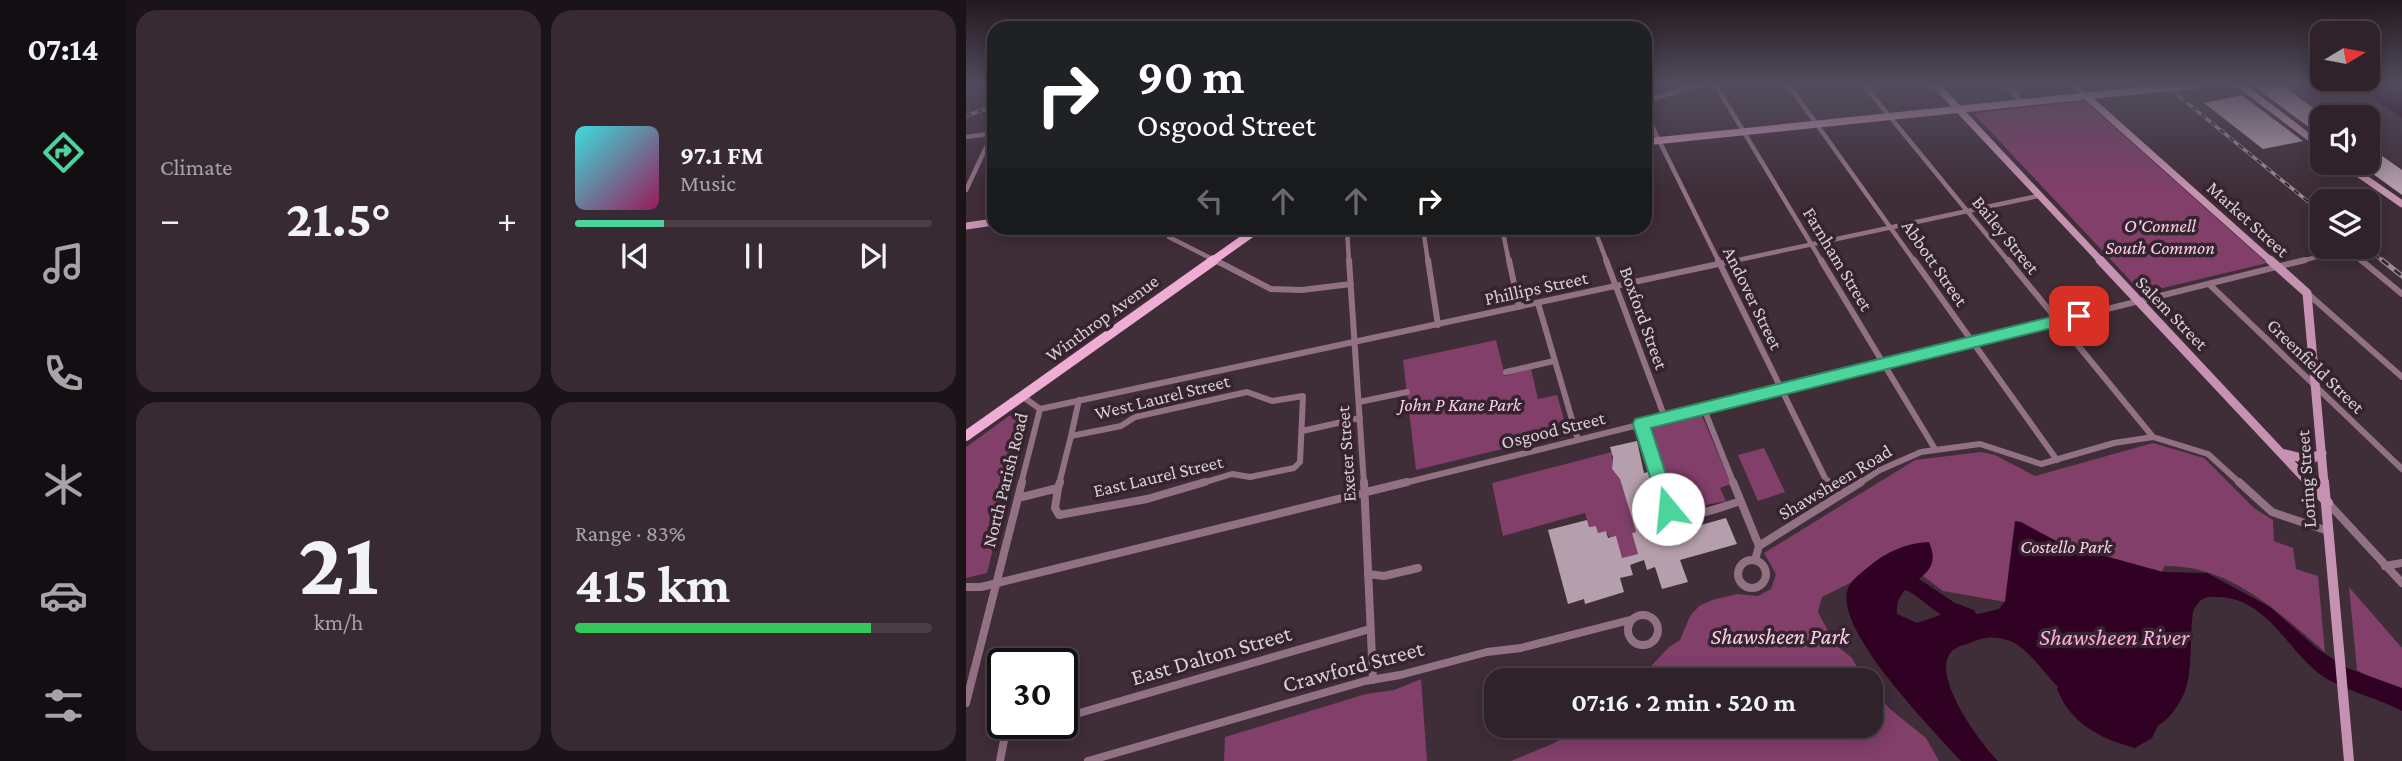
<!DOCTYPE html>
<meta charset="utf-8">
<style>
:root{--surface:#2f222a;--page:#372a32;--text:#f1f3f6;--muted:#a7a4a8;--line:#4a3f47;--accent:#4bd49b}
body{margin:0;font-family:"Crimson Pro",serif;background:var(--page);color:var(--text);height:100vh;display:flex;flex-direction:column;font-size:26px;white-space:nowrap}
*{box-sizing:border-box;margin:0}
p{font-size:23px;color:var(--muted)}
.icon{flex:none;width:38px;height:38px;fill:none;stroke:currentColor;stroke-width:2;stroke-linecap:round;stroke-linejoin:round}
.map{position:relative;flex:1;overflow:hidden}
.details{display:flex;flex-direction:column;gap:10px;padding:10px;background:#1a1317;width:840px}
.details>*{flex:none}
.banner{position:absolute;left:21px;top:21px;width:665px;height:214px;border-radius:21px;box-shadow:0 4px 18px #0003,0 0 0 2px var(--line);background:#202124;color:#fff;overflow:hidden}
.needle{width:46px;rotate:80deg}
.buttons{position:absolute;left:1344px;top:21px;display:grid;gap:14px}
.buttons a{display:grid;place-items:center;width:70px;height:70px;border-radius:14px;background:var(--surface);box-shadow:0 4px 18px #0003,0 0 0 2px var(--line);font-size:35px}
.speed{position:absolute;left:21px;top:648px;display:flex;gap:14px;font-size:35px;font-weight:700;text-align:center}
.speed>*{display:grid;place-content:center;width:91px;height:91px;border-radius:50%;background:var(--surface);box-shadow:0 4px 18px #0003,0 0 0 2px var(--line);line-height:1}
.speed .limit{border:4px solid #111;border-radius:10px;background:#fff;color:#111}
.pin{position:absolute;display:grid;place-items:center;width:60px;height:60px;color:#fff;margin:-30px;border-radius:14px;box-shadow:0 4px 10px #0006}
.me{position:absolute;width:77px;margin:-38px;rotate:343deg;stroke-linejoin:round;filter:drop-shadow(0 0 5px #0008)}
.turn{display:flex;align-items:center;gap:24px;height:147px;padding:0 35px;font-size:32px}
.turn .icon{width:91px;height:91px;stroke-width:2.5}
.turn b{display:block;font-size:49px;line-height:60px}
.lanes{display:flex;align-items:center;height:66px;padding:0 35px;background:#0003;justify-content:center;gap:35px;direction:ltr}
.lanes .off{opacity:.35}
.big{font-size:52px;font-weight:700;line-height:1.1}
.details .card{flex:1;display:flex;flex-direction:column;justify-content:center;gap:10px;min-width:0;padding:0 24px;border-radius:21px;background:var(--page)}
.details .dial{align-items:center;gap:0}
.dial b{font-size:91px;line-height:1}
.song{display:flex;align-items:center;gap:21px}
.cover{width:84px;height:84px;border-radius:10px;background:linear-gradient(135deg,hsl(180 70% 55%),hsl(330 70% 35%))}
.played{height:7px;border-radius:4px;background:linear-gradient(90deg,var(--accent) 25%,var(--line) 25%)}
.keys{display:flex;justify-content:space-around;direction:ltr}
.heat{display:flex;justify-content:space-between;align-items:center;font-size:38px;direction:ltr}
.charge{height:10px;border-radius:5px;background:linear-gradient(90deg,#34c759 83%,var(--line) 0)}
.details .tiles{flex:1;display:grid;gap:10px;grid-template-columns:repeat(2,1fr)}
.trip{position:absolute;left:518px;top:668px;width:399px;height:70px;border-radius:21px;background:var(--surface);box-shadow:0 4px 18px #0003,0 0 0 2px var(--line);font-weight:700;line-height:70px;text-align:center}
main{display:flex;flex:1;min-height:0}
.dock{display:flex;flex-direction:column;width:126px;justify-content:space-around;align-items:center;background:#130e11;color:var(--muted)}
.dock .icon{width:49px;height:49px}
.dock .current{color:var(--accent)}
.dock b{font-size:32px;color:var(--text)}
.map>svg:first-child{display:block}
</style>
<main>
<nav class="dock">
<b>07:14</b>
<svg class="icon current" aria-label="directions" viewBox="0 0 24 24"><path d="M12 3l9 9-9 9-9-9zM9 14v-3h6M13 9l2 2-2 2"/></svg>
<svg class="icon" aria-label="music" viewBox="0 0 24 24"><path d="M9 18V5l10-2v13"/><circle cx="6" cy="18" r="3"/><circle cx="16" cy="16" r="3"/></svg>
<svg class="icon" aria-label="phone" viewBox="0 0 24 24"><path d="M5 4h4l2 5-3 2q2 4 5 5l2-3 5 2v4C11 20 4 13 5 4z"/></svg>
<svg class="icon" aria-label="climate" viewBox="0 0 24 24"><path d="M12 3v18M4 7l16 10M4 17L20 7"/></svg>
<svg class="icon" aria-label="car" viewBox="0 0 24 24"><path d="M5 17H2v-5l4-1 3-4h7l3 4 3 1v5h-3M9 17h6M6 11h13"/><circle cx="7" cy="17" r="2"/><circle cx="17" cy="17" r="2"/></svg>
<svg class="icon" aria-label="filters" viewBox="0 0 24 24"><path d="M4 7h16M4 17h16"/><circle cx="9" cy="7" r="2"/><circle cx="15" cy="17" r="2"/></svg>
</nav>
<section class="details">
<div class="tiles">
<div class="card"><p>Climate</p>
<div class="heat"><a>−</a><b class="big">21.5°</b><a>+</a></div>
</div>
<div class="card">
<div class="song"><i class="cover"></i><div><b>97.1 FM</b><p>Music</p></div></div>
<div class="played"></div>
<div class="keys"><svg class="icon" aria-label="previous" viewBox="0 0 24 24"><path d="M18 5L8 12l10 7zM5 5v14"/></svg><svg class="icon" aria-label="pause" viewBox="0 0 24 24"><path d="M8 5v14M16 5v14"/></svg><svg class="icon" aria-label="next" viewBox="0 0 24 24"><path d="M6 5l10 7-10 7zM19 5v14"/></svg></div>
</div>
<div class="card dial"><b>21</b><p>km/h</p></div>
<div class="card"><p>Range · 83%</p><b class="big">415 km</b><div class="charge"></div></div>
</div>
</section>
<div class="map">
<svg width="1436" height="761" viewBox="0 0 1436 761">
<rect width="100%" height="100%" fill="#3f2d38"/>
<!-- green -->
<path fill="#813f6a" d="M1119,101L1301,263L1176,293L1009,115L1010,113Z
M530,340L539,376L565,369L572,399L591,395L602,433L450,470L437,360Z
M58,413L60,419L54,420L32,504H38L21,573L0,578V447L43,416Z
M736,416L765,484L754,488L760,501L717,509L706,502L681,430Z
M1187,443L1238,458L1288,508L1307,520L1308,541L1327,548L1330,569L1352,576L1359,652C1312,612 1264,565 1199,566L1191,579L1051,604L977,591L945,567L914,568L856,597L852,612L869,644L886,658L899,681H671L703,647L714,640L724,616L733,606L746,600L771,594L792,596L805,589L810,574L798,553L949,460L1015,452L1029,455L1069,476Z
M798,448L819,492L792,501L772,455Z
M646,452V469L654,479L670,532L666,533L672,554L656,558L640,531L632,533L630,526L623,527L619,513L537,536L526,483Z
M1383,587L1436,648V696L1391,670Z
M455,679L461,761H258L259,737L400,694L428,690Z
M905,688L924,709L960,738L973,761H545L586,744L619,726H905Z"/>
<!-- water -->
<path fill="#300123" d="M1384,84H1436V118Z
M1049,521L1055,522L1096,544L1197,572L1241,573L1304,607L1353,650L1381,668L1436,688V711C1412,698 1385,693 1361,679C1323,656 1303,597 1251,597C1238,596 1232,600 1227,612C1223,638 1228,672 1217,696C1184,761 1130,726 1091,686C1077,672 1061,646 1041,640C1025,635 1016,638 1001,644C994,646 987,648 983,655C968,680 1014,743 1032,761H995C966,729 872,634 881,592C883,581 893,575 901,568C920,552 939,543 963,542C981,583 927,577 931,614L951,623L992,609L1012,614L1033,609L1039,601Z"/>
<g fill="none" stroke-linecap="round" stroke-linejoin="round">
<!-- river -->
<path fill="#300123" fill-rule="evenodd" d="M928,572L953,579L989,603L1008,610L1011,616L1008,622C986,631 961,602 944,592C937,588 929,588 922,586L920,580L922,574Z
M1100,680C1109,684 1113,692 1119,700C1132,716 1147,723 1167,728L1178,714L1185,712L1192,714L1194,721L1186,738L1169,748C1135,739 1105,724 1091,689L1094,683Z"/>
</g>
<!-- building -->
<path fill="#b69fad" d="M1306,84H1314L1356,114V137L1290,88Z
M1276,95L1281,99L1337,141L1297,149L1238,103Z
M1402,146L1436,170V195L1392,163H1402Z
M671,441L678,473L682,472L699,524L703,523L706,533L760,518L771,544L714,560L722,582L696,589L689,567L681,570L678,560L664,565L667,575L654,578L658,592L619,604L618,599L602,604L582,530L621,520L623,527L630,526L632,533L640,531L642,538L650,536L656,558L672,554L666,533L670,532L654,479L646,469L647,457L644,447Z"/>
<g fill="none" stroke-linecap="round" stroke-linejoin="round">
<!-- street-far2 -->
<path stroke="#927184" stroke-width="4.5" d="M749,84L856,262
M822,84L949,262
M897,84L1043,262
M1039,84L1057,103
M1107,84L1120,96
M679,101L736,84
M679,112L753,262
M0,137L22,134L24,139L0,190
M205,228L203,237L252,262
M381,228L383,262
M457,228L462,262
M536,228L543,262
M628,228L641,262
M763,262L1072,196
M1332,262C1359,256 1375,244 1397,262"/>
<!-- street-far1 -->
<path stroke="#927184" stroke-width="6" d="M249,260L305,289L336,290L385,284
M383,260L398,484
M462,260L472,325
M543,260L553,307
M640,260L699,418
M752,260L862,484
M855,260L969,449
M948,260L1091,460
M1042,260L1187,437
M1395,260L1436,294
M1243,284L1436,469
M1341,293L1436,377
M572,303L612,440
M540,372L588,361
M56,396L74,409
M113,400L105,436L155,426L169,417L281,392L306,401L337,396L334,462L328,468L284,477L266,474L233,484
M393,402L441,392
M74,409L771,260
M738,409L768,484
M675,424L694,484
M336,431L394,418
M55,484L74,409
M93,484L105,436
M434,484L1339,260
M892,484L914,470L955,452L1014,444L1075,464L1148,443L1187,437L1242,454L1275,484"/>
<!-- street -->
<path stroke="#927184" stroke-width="8" d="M398,482L407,680
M693,482L702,509C726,521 751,508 775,501
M767,482L793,546
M862,482L869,497
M1273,482L1306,512L1362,531
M92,488L94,482
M52,498L92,488L89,508L93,515L181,499L239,482
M1362,503L1436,583
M772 574a14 14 0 1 1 28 0a14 14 0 1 1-28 0Z
M789,560L793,546L895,482
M1419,566L1436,563
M402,574L418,576L452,568
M0,587H15L441,482
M662 630a15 15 0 1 1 30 0a15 15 0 1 1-30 0Z
M0,703L56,482
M96,718L404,629
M34,761L39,735L81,723
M122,761L399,681L434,675L521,652L555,648L664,620"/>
<!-- secondary-far2 -->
<path stroke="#c692b2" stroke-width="7" d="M969,84L1136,262
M1273,84L1356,147
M1213,87L1235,84
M1120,96L1306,262
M679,142L1197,88
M1377,163L1436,204
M0,226L28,222"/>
<!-- secondary-far1 -->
<path stroke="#c692b2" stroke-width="9" d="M1134,260L1344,484
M1304,260L1341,293L1358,484
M1315,453L1344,460L1356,453"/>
<!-- secondary -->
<path stroke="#c692b2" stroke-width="10" d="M1342,482L1362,503
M1358,482L1383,761"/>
<!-- primary-far1 -->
<path stroke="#efacd5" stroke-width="8" d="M245,262L293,228"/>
<!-- primary -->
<path stroke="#efacd5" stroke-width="10" d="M0,436L248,260"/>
<defs>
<path id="rail-far1" d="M1198,84L1356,213
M0,116L28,106
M1399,247L1418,262"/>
<path id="rail" d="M1416,260L1436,276"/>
</defs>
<!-- rail-far1 casing -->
<use href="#rail-far1" stroke="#9a8c95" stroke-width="3.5"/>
<!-- rail casing -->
<use href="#rail" stroke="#9a8c95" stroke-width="5"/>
<!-- rail-far1 -->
<use href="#rail-far1" stroke="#35232e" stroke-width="2" stroke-dasharray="6" stroke-linecap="butt"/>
<!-- rail -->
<use href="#rail" stroke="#35232e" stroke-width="2.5" stroke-dasharray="8" stroke-linecap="butt"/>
<!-- secondary-bridge -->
<path stroke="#c692b2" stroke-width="7" d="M1197,88L1213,87"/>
</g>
<!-- sky -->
<linearGradient id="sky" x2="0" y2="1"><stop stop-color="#23191f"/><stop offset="0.44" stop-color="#524c5e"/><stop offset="1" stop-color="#524c5e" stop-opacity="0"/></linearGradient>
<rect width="1436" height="191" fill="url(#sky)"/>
<!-- route -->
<path fill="#4bd49b" stroke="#318a65" stroke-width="2" d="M1113,310L1118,312L1120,316L1118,320L685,428L711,509L708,514L702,517L696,514L667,424L669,419Z"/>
<g text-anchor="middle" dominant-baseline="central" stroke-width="7" stroke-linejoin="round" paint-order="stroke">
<!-- street labels -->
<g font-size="19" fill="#daced5" stroke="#35232e">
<text transform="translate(1282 219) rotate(42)">Market Street</text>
<text transform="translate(1040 235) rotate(51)">Bailey Street</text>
<text transform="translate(872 259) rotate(59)">Farnham Street</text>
<text transform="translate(969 263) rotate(55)">Abbott Street</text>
<text transform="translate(570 288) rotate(-12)">Phillips Street</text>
<text transform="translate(787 298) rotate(64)">Andover Street</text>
<text transform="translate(1206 313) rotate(46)">Salem Street</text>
<text transform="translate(136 318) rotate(-36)">Winthrop Avenue</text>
<text transform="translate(678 318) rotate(70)">Boxford Street</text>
<text transform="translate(1350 366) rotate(44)">Greenfield Street</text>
<text transform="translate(196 397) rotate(-14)">West Laurel Street</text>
<text transform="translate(587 430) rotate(-14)">Osgood Street</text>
<text transform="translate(380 454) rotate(-94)">Exeter Street</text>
<text transform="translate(192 476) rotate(-13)">East Laurel Street</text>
<text transform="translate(1340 479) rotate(-94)">Loring Street</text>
<text transform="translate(39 480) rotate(-76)">North Parish Road</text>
<text transform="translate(869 482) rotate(-31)">Shawsheen Road</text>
</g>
<!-- park labels -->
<g font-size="19" font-style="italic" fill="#fad0e9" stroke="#35232e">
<text x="1194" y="225">O'Connell<tspan x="1194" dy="22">South Common</tspan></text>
<text x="494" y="404">John P Kane Park</text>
<text x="1100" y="546">Costello Park</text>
</g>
<!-- near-park labels -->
<g font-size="23" font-style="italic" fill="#fad0e9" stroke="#35232e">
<text x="814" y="636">Shawsheen Park</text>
</g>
<!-- near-street labels -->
<g font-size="23" fill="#daced5" stroke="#35232e">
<text transform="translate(245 655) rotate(-16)">East Dalton Street</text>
<text transform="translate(387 666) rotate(-15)">Crawford Street</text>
</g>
<!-- near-water labels -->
<g font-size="24" font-style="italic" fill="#fdadde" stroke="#35232e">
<text x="1148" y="636">Shawsheen River</text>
</g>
</g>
</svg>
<div class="buttons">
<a><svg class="needle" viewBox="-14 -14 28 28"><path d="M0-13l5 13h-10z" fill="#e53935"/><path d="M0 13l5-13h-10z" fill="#a7a4a8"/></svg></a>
<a><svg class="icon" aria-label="sound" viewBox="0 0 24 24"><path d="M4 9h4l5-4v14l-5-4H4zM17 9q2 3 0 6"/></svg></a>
<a><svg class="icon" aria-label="layers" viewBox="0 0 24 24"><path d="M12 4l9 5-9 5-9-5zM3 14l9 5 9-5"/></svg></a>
</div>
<div class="speed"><div class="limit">30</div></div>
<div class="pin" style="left:1113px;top:316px;background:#d93025"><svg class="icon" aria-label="arrive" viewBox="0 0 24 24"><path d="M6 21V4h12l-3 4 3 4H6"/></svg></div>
<svg class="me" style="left:702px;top:509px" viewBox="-20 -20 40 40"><circle r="19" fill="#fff"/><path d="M0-13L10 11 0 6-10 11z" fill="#4bd49b"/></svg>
<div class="trip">07:16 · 2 min · 520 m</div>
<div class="banner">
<div class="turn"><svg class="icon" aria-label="right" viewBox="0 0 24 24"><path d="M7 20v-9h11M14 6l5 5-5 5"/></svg><div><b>90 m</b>Osgood Street</div></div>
<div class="lanes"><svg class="icon off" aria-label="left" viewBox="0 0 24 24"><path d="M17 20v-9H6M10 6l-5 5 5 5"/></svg><svg class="icon off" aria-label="ahead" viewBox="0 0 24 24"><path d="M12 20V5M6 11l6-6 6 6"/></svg><svg class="icon off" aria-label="ahead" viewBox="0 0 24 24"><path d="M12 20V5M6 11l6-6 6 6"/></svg><svg class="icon" aria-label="right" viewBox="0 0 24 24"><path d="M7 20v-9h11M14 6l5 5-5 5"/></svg></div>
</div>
</div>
</main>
